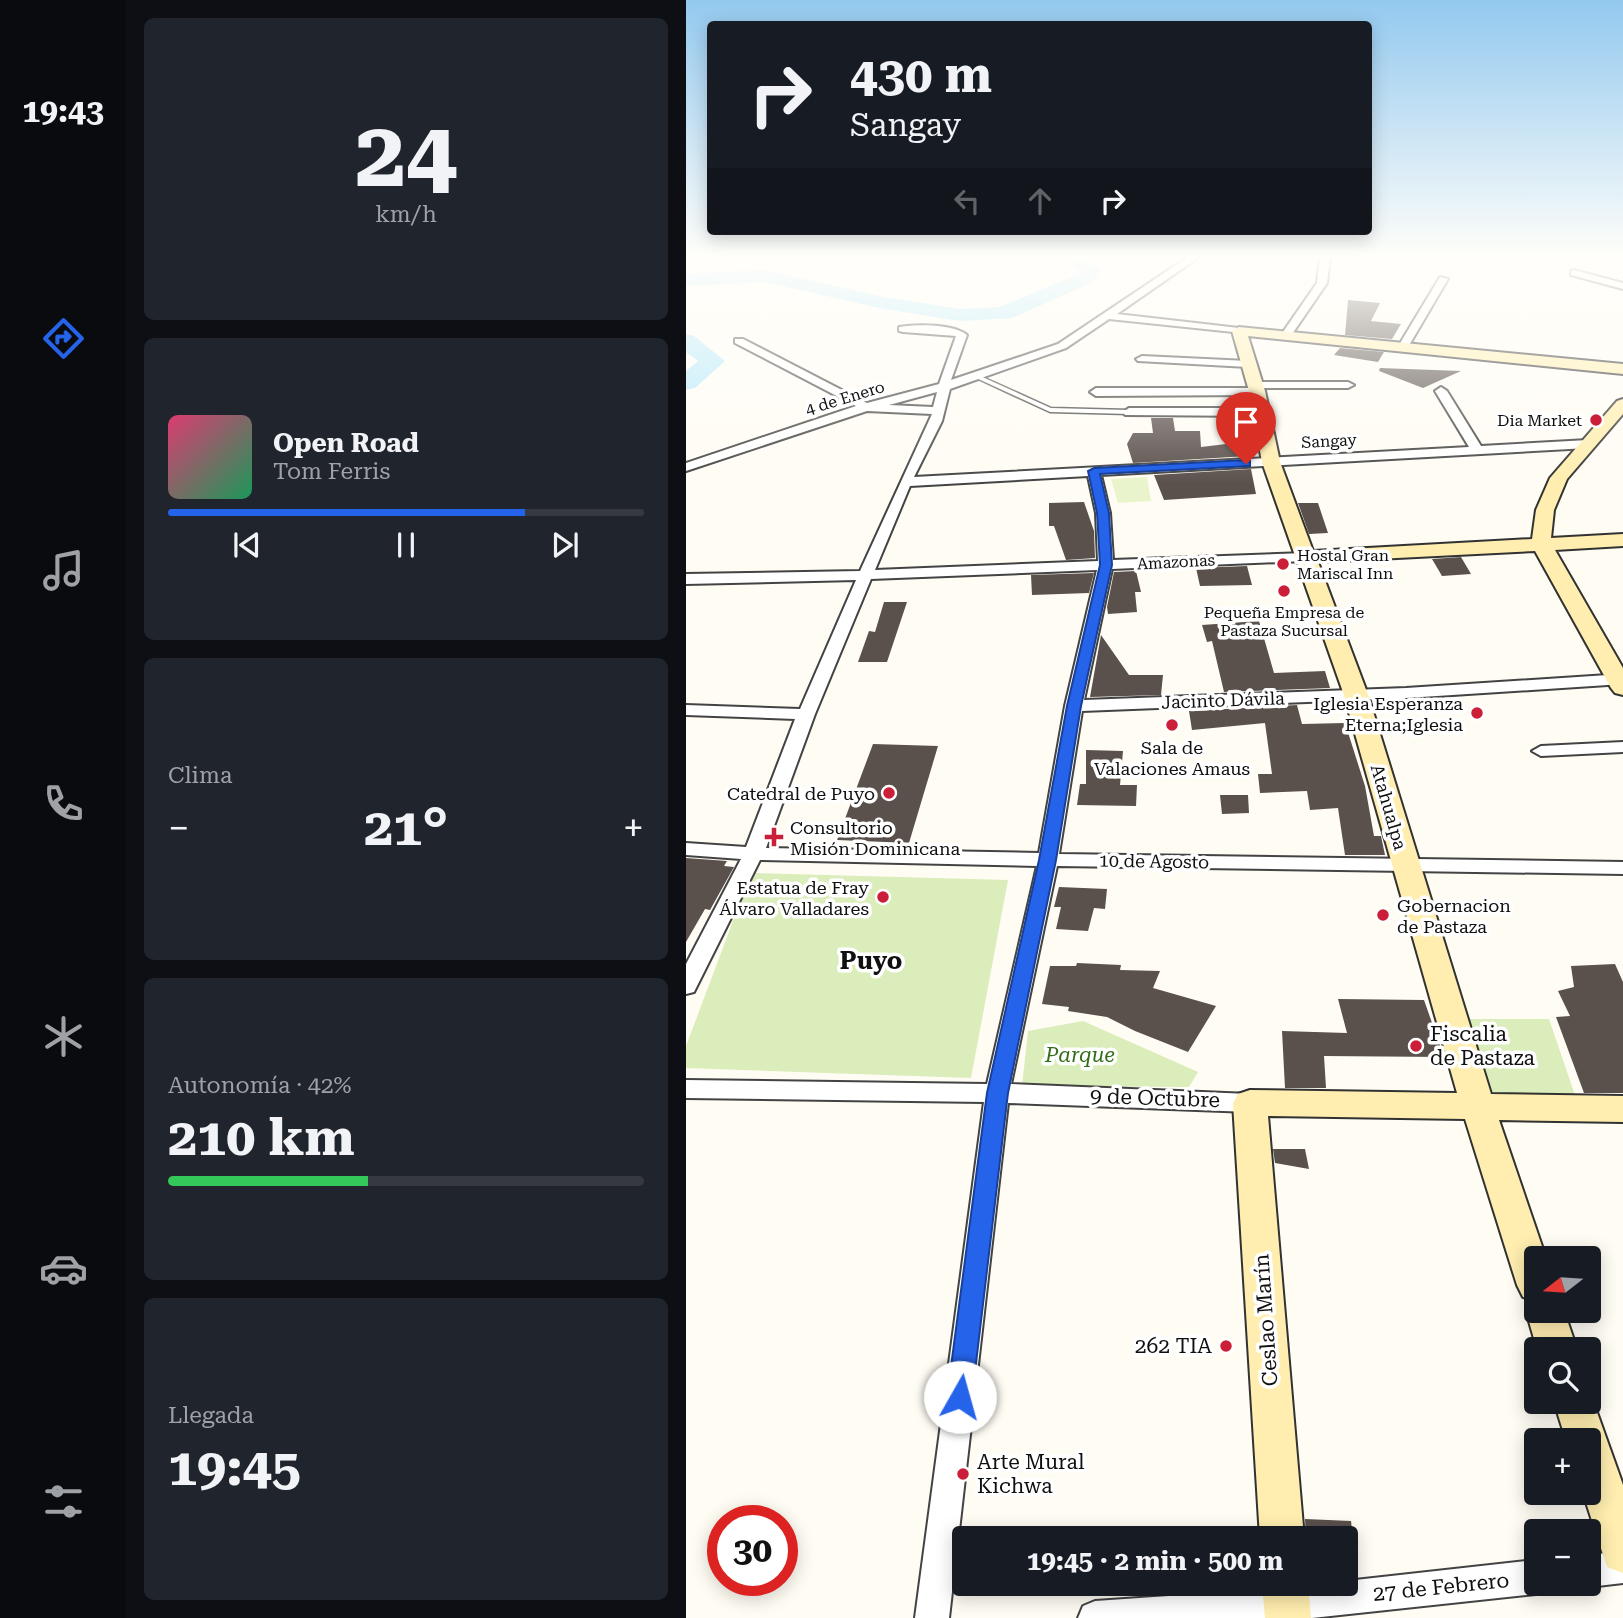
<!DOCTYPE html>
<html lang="es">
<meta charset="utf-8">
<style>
:root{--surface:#171b24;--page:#20242c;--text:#f1f3f6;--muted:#9ea1a6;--line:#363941;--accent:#2563eb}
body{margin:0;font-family:"Roboto Serif",serif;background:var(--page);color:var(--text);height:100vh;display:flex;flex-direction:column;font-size:26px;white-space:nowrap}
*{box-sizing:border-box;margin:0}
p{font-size:23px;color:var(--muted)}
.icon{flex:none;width:38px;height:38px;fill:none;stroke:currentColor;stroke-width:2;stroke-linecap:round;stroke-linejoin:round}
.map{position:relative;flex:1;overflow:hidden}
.sheet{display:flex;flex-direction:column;gap:18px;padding:18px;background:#0d0f14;width:560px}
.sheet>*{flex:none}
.guide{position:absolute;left:21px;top:21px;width:665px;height:214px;border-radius:7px;box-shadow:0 4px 18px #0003;background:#171b24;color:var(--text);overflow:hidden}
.needle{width:46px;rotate:253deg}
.fabs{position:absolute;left:838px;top:1246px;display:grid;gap:14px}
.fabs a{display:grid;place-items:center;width:77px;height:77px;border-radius:7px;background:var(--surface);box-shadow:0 4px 18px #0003;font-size:35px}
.speed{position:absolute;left:21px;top:1505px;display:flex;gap:14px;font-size:35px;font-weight:700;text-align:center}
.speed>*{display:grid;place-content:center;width:91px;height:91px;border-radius:50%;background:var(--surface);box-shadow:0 4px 18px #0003;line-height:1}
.speed .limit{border:10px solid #d22;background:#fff;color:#111}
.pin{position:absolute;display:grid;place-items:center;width:60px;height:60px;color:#fff;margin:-72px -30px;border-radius:50% 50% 50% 0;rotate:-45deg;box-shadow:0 0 7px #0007}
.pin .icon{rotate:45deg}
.me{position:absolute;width:77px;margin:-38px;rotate:7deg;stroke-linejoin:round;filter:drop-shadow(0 0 5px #0008)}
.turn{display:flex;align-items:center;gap:24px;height:147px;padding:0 28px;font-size:32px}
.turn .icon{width:91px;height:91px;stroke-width:2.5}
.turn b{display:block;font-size:49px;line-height:60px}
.lanes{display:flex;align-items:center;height:66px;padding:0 28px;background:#0003;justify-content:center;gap:35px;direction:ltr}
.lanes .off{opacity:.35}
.big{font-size:52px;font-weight:700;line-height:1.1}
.sheet .tile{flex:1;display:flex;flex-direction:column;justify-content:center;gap:10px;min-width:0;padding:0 24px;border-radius:10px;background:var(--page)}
.sheet .dial{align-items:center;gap:0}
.dial b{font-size:91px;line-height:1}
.song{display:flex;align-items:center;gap:21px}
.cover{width:84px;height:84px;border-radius:10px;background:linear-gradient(135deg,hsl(340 70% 55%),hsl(150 70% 35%))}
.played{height:7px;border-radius:4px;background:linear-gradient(90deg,var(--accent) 75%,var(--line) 75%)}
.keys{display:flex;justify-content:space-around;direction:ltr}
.heat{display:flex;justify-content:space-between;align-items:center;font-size:38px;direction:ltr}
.charge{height:10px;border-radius:5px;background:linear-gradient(90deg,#34c759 42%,var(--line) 0)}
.trip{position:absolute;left:266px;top:1526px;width:406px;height:70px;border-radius:7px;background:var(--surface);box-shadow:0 4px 18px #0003;font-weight:700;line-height:70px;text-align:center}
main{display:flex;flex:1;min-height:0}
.tab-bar{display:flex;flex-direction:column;width:126px;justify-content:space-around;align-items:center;background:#090b0e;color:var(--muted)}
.tab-bar .icon{width:49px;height:49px}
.tab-bar .active{color:var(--accent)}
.tab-bar b{font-size:32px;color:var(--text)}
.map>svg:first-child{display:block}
</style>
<main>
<nav class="tab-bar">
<b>19:43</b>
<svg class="icon active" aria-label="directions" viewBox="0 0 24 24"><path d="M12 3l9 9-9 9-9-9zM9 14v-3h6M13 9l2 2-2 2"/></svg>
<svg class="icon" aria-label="music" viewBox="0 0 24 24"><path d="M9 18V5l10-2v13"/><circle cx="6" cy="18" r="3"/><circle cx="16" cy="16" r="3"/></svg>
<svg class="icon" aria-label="phone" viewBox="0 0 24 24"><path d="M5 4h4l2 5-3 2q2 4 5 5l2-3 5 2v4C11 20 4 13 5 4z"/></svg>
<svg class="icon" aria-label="climate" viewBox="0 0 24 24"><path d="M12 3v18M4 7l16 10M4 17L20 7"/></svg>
<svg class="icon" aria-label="car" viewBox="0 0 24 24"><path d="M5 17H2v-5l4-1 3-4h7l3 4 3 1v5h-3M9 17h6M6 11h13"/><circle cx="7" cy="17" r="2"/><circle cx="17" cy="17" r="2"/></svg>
<svg class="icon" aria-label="filters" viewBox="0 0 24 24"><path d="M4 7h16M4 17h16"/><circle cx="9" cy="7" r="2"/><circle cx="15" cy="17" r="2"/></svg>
</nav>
<section class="sheet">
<div class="tile dial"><b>24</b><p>km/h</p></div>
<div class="tile">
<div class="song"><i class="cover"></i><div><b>Open Road</b><p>Tom Ferris</p></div></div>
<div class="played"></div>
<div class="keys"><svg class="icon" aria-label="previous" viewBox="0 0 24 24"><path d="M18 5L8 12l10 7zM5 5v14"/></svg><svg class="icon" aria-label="pause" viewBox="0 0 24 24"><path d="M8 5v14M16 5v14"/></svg><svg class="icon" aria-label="next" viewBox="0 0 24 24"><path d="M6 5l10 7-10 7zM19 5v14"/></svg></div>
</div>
<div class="tile"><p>Clima</p>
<div class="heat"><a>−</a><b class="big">21°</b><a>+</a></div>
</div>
<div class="tile"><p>Autonomía · 42%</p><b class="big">210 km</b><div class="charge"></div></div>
<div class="tile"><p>Llegada</p><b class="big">19:45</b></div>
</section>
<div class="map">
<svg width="937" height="1618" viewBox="0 0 937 1618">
<rect width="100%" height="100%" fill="#fffcf4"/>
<!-- green -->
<path fill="#daedba" d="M65,873L322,880L285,1078L0,1068V1046Z
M777,1019H863L890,1098L799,1099Z
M397,1021L512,1072L503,1087L336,1086L342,1031Z"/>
<!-- pitch -->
<path fill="#eaf4cc" d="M461,477L465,501L432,503L425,479Z"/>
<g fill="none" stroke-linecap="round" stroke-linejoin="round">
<!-- river -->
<path fill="#b5e8fa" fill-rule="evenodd" d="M374,257H398L414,270L407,282L326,318L274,321L198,309L79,282L0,286V274L79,270L198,297L274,309L314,307L392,274L393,272Z
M0,334L8,336L39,361L9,388L0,390V371L12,361L0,352Z"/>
</g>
<!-- building -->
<path fill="#5a504c" d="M662,300L694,303L685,321L715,324L706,339L659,335Z
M654,348L698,352L692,362L648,355Z
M694,368L775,371L737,388L693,371Z
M465,418H487L489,431H514L515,447L565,441L561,451L562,456L447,463L441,444L447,433H467Z
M565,469L570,494L478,500L468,475Z
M398,502L408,531L409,558L380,560L368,526H363V503Z
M612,503H632L642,533L623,534Z
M775,557L785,574L756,576L746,559Z
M561,566L566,585L514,586L510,568Z
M450,571L455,592H449L451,612L422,614L421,607L428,572Z
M408,573L403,593L346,595L345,575Z
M198,602H221L201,662H172L183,631L189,632Z
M573,621L588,673L639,671L644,688L538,692L526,641L521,642L516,625Z
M415,635L443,675H477L475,695L404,697Z
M611,705L616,724L659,723L679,786L688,836H695L699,855H659L652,808L624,810L621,791L574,793L572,774H586L579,723L506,730L503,711Z
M187,744L252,746L223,843L151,840Z
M400,750L437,751L434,785H451L450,806L391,805L394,784H400Z
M534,795H562L563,813L536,814Z
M0,858L41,861L38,866L48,867L24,910L19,909L0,942Z
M373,887L421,889L419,909L408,908L402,931L370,929L375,907H368Z
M391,963L435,965L434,970L474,971L467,988L530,1006L502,1052L449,1031L421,1017L382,1011L383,1007L356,1004L364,966H390Z
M929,964L937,982V1093H898L870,1017L884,1016L872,991L888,987L885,966Z
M652,999L738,1000L758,1057L638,1056L640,1088H599L596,1031L661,1033Z
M587,1149H619L623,1169L589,1163Z
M619,1519L665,1521L667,1538H620Z"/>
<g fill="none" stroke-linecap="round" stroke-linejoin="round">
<defs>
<path id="lane" d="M288,375H292L365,408L443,410L446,412L443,414L364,412L288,377Z"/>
<path id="street" d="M502,257H513L431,314L553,328L558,331L557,333L423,319L380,348L264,389L256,421L228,477L783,447L749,391L755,387L761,391L795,446L902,440L908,444L902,448L415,475L424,513L427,560L619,553L626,557L619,561L426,569L398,700L720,688L937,674V684L720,698L396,711L373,854L937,862V874L371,866L325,1084L564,1094L573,1096L576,1103L573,1110L564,1112L322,1103L263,1618H229L298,1102L0,1098V1080L301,1084L351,866L74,860L8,992L0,994V964L55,859L0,855V843L60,847L109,719L0,715V705L114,709L170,580L0,584V574L174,571L246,414L181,411L0,471V463L170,406L49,343V339H57L181,403L253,384L270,336L217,332L213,331V327C231,324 268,324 281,335L265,380L372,344ZM251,392L247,407L203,405ZM402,476L410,513L412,561L189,570L224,486ZM411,570L379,706L353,853L80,848L129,714L185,579Z
M634,257H644L641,283L604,337H596L595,335L631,283Z
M888,270L937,283V289L885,275V271Z
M754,277L762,279L722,347H714L713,345Z
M456,356L562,361L568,364L562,367L452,361L450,359Z
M569,382H662L668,385L662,388H575L577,391L571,395L410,396L404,392L410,388H565L563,385Z
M443,408H575L581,412L575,416L439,415L437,412Z
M937,742V752L855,756L846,751L855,746Z
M937,1551V1583L903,1587L894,1584H903V1555Z
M850,1560V1584H864L862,1589L850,1594L626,1618H392L397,1606L409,1601L660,1584V1581Z"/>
<path id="secondary" d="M553,327L937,364V374L562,336L579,391L594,462L627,551L846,539L850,510L864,478L931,401L937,399V414L881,479L868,510L865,538L937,534V546L869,550L937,668V695L929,693L925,688L849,551L632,562L682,695L805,1094L937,1096V1122L813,1120L860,1258H850V1311H878L891,1349H851L840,1311L845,1300L837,1297L831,1285L779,1119L582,1116L618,1538H574L547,1103L552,1094L564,1090L771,1093L658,695L576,462L563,391L546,331Z
M903,1390L937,1485V1573L921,1567L897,1493H903V1440H880L868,1402H903Z
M576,1584H622L625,1618H579Z"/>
</defs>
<!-- lane casing -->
<use href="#lane" stroke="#434343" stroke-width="3"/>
<!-- street casing -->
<use href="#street" stroke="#434343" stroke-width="4"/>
<!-- secondary casing -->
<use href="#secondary" stroke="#323232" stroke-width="4"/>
<!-- lane -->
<use href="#lane" fill="#fff" fill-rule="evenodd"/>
<!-- street -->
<use href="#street" fill="#fff" fill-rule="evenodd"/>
<!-- secondary -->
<use href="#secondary" fill="#ffeeaf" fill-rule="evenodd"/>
</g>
<!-- sky -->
<linearGradient id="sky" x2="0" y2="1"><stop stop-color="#93c9ef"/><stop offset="0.53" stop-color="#fffefa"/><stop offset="1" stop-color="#fffefa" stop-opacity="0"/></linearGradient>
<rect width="937" height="484" fill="url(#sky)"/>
<!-- route -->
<path fill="#2563eb" stroke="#184099" stroke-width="2" d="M560,460L564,461V466L414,474L423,513L426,565L395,706L370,860L322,1093L286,1397L282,1405L274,1408L265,1405L261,1397L301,1093L353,860L381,706L414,565L411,513L402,471L408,468Z"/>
<!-- markers -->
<g fill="#cb1e38" stroke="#fff" stroke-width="2.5">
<circle cx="910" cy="420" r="7"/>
<circle cx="597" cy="564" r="7"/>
<circle cx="598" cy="591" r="7"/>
<circle cx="791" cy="713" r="7"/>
<circle cx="486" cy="725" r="7"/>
<circle cx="203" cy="793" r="7"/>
<path d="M84.5 826.5h7v7h7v7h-7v7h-7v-7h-7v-7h7z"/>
<circle cx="197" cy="897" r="7"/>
<circle cx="697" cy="915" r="7"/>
<circle cx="730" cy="1046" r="7"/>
<circle cx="540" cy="1346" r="7"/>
<circle cx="277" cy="1474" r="7"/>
</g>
<g text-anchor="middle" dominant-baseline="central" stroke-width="7" stroke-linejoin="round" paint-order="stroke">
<!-- far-street labels -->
<g font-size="16" fill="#101010" stroke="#fff">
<text transform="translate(159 398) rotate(-17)">4 de Enero</text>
<text transform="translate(643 441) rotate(-3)">Sangay</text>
<text transform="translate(490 562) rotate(-3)">Amazonas</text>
</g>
<!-- far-poi labels -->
<g font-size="16" fill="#101010" stroke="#fff" text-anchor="end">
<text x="896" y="420">Dia Market</text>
<text x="611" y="555" text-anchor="start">Hostal Gran<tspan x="611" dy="18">Mariscal Inn</tspan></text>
<text x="598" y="612" text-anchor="middle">Pequeña Empresa de<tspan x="598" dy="18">Pastaza Sucursal</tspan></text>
</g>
<!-- street labels -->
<g font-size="18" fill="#101010" stroke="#fff">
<text transform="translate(537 700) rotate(-2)">Jacinto Dávila</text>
<text transform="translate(703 807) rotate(74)">Atahualpa</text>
<text transform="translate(468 861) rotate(1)">10 de Agosto</text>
</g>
<!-- poi labels -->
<g font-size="18" fill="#101010" stroke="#fff" text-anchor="end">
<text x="777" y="703">Iglesia Esperanza<tspan x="777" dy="21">Eterna;Iglesia</tspan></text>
<text x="486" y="747" text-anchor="middle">Sala de<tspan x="486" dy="21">Valaciones Amaus</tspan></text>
<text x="189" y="793">Catedral de Puyo</text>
<text x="104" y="827" text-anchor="start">Consultorio<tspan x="104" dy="21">Misión Dominicana</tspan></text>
<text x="183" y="887">Estatua de Fray<tspan x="183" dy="21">Álvaro Valladares</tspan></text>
<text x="711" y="905" text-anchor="start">Gobernacion<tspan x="711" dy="21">de Pastaza</tspan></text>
</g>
<!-- near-poi labels -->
<g font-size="21" fill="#101010" stroke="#fff" text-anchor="start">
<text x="744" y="1034">Fiscalia<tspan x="744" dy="24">de Pastaza</tspan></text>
<text x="526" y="1346" text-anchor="end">262 TIA</text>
<text x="291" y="1462">Arte Mural<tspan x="291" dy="24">Kichwa</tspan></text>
</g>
<!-- near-park labels -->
<g font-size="21" font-style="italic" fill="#356e1b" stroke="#fff">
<text x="394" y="1055">Parque</text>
</g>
<!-- near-street labels -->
<g font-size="21" fill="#101010" stroke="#fff">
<text transform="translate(469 1098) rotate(2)">9 de Octubre</text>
<text transform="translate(580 1320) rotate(-94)">Ceslao Marín</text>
<text transform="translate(755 1587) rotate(-6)">27 de Febrero</text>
</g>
<!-- district labels -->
<g font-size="24" font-weight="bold" fill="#101010" stroke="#fff">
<text x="185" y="961">Puyo</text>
</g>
</g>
</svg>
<div class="fabs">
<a><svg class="needle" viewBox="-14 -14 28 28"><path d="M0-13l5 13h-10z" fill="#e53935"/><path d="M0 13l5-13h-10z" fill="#9ea1a6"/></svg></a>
<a><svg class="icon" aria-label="search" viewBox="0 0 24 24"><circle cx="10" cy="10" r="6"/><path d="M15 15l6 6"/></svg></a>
<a>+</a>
<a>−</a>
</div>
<div class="speed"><div class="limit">30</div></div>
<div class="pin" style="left:560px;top:464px;background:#d93025"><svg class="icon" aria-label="arrive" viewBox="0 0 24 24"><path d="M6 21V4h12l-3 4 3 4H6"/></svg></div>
<svg class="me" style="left:274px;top:1397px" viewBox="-20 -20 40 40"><circle r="19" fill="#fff"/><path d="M0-13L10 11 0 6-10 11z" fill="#2563eb"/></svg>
<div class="trip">19:45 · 2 min · 500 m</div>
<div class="guide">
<div class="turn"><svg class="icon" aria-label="right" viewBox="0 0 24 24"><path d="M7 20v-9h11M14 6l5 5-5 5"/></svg><div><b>430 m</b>Sangay</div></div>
<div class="lanes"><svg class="icon off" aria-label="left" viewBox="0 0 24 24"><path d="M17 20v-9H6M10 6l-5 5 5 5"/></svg><svg class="icon off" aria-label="ahead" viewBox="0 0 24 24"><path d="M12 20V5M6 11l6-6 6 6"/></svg><svg class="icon" aria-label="right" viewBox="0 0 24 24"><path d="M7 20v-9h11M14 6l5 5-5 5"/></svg></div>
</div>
</div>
</main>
